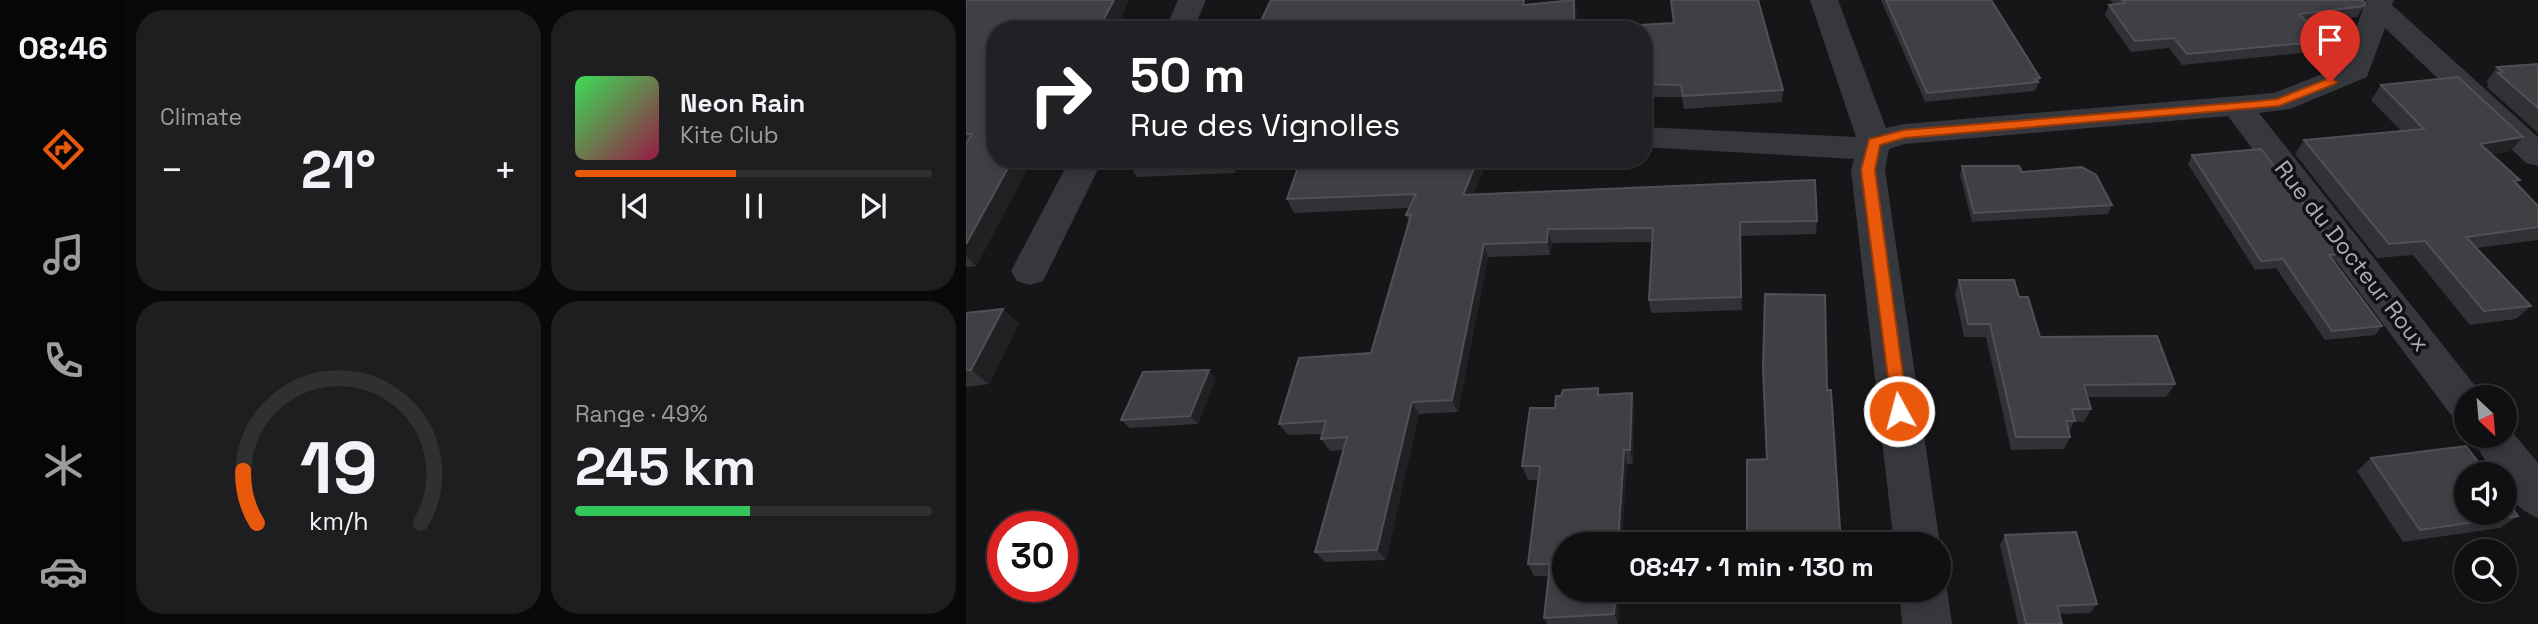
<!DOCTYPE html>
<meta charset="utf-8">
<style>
:root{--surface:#101012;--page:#1e1e20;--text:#f1f3f6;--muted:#9c9d9f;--line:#303032;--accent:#ea580c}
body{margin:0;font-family:"Space Grotesk",sans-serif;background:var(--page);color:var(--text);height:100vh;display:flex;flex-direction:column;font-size:26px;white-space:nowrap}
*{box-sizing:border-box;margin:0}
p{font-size:23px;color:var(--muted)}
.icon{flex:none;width:38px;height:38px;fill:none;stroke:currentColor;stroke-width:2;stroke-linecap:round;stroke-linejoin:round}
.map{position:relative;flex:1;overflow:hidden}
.drawer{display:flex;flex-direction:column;gap:10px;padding:10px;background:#09090a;width:840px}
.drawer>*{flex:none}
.top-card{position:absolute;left:21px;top:21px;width:665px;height:147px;border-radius:28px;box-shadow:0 4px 10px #0003,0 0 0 2px var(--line);background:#202124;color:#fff;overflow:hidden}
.needle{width:46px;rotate:154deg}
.tools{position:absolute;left:1488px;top:385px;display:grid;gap:14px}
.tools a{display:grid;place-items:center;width:63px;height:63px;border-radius:50%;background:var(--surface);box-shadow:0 4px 10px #0003,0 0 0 2px var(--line);font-size:35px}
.speed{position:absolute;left:21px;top:511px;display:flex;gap:14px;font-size:35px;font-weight:700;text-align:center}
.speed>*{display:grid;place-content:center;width:91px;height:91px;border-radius:50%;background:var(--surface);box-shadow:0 4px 10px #0003,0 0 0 2px var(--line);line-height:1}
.speed .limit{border:10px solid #d22;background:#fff;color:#111}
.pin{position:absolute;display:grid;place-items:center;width:60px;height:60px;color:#fff;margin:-72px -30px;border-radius:50% 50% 50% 0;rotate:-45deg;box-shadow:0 0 7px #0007}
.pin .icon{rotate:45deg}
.me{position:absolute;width:77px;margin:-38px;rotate:353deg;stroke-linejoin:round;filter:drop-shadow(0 0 5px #0008)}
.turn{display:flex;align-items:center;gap:24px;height:147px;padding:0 28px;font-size:32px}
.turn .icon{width:91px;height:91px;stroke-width:2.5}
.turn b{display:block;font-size:49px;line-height:60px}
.big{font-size:52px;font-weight:800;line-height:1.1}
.drawer .card{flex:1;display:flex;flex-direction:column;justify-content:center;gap:10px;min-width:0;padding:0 24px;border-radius:28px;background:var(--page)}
.drawer .dial{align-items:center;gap:0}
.dial svg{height:182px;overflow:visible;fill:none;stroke:var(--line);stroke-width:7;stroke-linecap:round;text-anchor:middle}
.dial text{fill:var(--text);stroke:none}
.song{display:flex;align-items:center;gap:21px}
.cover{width:84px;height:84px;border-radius:10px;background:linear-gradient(135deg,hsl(130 70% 55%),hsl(340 70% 35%))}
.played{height:7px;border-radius:4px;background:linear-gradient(90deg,var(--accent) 45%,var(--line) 45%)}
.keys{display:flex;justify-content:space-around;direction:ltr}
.heat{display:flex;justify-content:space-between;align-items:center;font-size:38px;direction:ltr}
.charge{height:10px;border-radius:5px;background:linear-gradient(90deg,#34c759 49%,var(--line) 0)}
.drawer .tiles{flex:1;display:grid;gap:10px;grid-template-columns:repeat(2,1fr)}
.trip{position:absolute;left:586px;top:532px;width:399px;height:70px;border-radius:35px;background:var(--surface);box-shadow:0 4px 10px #0003,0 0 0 2px var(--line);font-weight:800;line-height:70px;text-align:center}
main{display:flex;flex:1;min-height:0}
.tabs{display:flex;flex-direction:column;width:126px;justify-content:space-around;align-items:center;background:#060607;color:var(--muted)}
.tabs .icon{width:49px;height:49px}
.tabs .current{color:var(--accent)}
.tabs b{font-size:32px;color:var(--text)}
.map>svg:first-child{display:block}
</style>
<main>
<nav class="tabs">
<b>08:46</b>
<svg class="icon current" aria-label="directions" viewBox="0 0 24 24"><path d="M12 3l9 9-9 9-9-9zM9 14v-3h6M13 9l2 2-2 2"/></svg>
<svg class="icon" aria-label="music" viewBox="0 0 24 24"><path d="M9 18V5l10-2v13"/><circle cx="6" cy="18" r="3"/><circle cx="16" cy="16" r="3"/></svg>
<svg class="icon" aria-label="phone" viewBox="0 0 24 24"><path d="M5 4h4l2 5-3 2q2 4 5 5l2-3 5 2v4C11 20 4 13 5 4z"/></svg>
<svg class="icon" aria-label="climate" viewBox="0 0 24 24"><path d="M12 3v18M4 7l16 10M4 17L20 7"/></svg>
<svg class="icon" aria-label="car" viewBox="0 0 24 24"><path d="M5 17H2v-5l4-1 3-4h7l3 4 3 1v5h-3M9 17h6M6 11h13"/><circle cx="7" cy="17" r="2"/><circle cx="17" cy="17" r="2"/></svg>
</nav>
<section class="drawer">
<div class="tiles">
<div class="card"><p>Climate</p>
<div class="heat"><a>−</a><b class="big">21°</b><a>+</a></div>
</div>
<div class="card">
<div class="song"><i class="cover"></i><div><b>Neon Rain</b><p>Kite Club</p></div></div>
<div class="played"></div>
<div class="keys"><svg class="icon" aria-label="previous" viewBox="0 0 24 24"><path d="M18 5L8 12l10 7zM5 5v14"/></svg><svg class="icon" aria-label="pause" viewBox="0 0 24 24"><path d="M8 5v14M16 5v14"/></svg><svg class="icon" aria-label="next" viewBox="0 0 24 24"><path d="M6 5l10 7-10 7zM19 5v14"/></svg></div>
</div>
<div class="card dial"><svg viewBox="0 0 100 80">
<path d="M14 69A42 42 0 1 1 86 69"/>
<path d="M14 69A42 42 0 0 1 8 46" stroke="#ea580c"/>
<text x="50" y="56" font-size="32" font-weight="700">19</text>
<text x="50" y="72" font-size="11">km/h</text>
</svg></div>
<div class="card"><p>Range · 49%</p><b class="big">245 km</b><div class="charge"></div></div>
</div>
</section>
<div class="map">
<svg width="1572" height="624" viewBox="0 0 1572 624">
<rect width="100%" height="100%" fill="#161618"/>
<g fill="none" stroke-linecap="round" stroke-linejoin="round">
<!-- minor -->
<path fill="#37383d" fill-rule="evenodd" d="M212,0H240L227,30H199Z
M844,0H872L920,128L938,124L1308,93L1377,66L1400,0H1428L1426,5L1572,137V166L1560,163L1419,28L1401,77L1324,109L1293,113L1518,397H1500V421L1485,415L1262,116L939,144L923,149L919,170L974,544L973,547V544H928L885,170L888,159L677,147V127L890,137Z
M104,159H137L77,281L64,285L51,281L45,271Z
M1538,422L1572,463V518C1553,510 1538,496 1538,474H1528L1504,436H1538Z
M973,573L981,590L986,624H936L933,590H973Z"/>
</g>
<!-- wall -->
<path fill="#323236" d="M0,0H163L149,30H30V159H80L76,169L61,170L10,266L0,267Z
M704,0H792L817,90L816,102L718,109L716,97H677V30L707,23Z
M915,0H1025L1074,78L1069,91L959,102Z
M1144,0H1396L1398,6L1391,17L1342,22L1360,41L1354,51L1216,65L1203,48L1165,52L1139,15L1143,5L1148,4Z
M1572,64V133L1521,87L1523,84L1520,82L1531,67Z
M1415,85L1557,137L1544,151L1526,154L1550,184L1572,206V240L1510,248L1565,306L1550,319L1504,325L1447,255L1411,258L1329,154L1338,140L1435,131L1405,100Z
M1226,155L1375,254L1368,262L1416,326L1409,335L1359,340L1310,268L1289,270L1222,164Z
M164,159H270V173L171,177L162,164Z
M996,166L1056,172L1146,205L1142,214L1006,222L994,175Z
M518,170L507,195L851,221L850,234L774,236L776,310L685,313L683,300L686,242L586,243L584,255L522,257L492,412L453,414L420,560L359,562L349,552L377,450L364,451L355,439L356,434L322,435L313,424L405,353L443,222L440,215L443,208L328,213L321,199Z
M993,280L1053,297L1074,337L1209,384L1200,397H1122L1125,409L1118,422L1108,421L1103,432L1104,437L1098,449L1045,450L1020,337H998L989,294Z
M799,294L861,390L800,459L797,383Z
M37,309L53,324L23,384L0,387V313Z
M250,378L232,424L164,428L155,420Z
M634,395L668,407L667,464H661L598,590H654L652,624H581L578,618L582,576H568L562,564L572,480H562L556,466L589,408Z
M1405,458L1552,516L1534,528L1437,542L1391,471Z
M1039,535L1131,604L1124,613L1093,614L1096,624H1052L1034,545Z
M761,590H878L876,600H762Z"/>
<!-- shaded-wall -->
<path fill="#212124" d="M148,0H163L149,30H132Z
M608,0L611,13V30H608Z
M1557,137L1544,151L1502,158L1514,144Z
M47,159H51L61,170L10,266L0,256V244Z
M68,159H80L76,169Z
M270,159V173L262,160Z
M512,159H514L518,170L501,208L497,195Z
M582,229L586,243L584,255L581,242Z
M518,244L522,257L492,412L486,400Z
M37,309L53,324L23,384L5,370Z
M243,370L250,378L232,424L224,416Z
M666,393L668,407L667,464L664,450Z
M446,402L453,414L420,560L411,550Z
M658,450L661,464L656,544H652Z
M650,590H654L652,624L648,614Z"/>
<!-- building -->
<path fill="#3f3f44" stroke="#4f5156" stroke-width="2" d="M0,0H148L132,30H30V159H47L0,244V144L6,134H0Z
M305,0H558L557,5L608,0V30H229L230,27L294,23Z
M705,0H792L817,90L717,96L715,85L677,84V30H674V25L708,23Z
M920,0H1025L1074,78L1069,79L1072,82L961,93Z
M1156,0H1396L1399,3L1398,6L1333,14L1360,41L1221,54L1208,38L1169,41L1143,5L1159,3Z
M1572,64V108L1532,73L1537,72L1531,67Z
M1492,77L1557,137L1514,144L1554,180L1548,181L1572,206V227L1500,237L1565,306L1518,311L1459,241L1423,244L1338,140L1458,129L1415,85Z
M1295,149L1375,254L1363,255L1416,326L1366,331L1317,259L1295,261L1226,155Z
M164,159H262V160L162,164Z
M335,159H512L497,195L849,180L851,221L774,222L775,297L683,300L687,228L582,229L581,242L518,244L486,400L446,402L411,550L349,552L381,437L355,439L360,421L313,424L333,358L405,353L445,215H440L450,194L321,199Z
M996,166H1053L1056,172L1116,167L1130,175L1146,205L1008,213Z
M993,280H1048L1053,297H1062L1074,337L1191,336L1209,384L1118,385L1125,409H1106L1109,421H1100L1104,437H1050L1024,324H1002Z
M799,294L859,295L861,390H865L875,544H781V460L801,459L797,368Z
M37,309L5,370H0V313Z
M243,370L224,416L155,420L177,372Z
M632,388V395L666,393L664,450H658L652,544H598V590H650L648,614L578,618L584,564H562L574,466H556L564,408H589L590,396H595L597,390Z
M1500,446L1521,474H1500V513H1538V497L1552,516L1454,530L1405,458Z
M1110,532L1131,604L1091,606L1096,624H1060L1039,535Z"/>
<!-- route -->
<path fill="#ea580c" stroke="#983908" stroke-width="2" d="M1364,78L1371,82L1369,84L1313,106L938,138L914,145L909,170L942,411L939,416L933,418L927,416L895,170L903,139L938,130L1293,101L1311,99Z"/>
<g text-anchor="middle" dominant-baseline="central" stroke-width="7" stroke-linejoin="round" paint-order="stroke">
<!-- street labels -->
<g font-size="23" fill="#a8adb8" stroke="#111113">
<text transform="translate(1386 256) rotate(52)">Rue du Docteur Roux</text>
</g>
</g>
</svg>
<div class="tools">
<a><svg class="needle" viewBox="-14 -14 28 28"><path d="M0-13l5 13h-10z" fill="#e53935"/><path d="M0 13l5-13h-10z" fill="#9c9d9f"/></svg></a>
<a><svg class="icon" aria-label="sound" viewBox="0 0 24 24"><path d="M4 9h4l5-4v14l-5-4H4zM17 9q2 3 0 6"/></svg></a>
<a><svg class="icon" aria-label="search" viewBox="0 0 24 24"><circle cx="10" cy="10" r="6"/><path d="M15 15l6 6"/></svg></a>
</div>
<div class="speed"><div class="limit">30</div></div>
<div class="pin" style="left:1364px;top:82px;background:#d93025"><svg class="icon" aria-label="arrive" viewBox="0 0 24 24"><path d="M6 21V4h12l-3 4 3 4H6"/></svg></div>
<svg class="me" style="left:933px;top:411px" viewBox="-20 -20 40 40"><circle r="17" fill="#ea580c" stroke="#fff" stroke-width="3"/><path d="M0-11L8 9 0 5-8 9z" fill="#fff"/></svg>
<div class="trip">08:47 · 1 min · 130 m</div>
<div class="top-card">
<div class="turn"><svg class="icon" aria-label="right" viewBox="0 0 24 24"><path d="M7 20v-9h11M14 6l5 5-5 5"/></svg><div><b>50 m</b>Rue des Vignolles</div></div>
</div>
</div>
</main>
